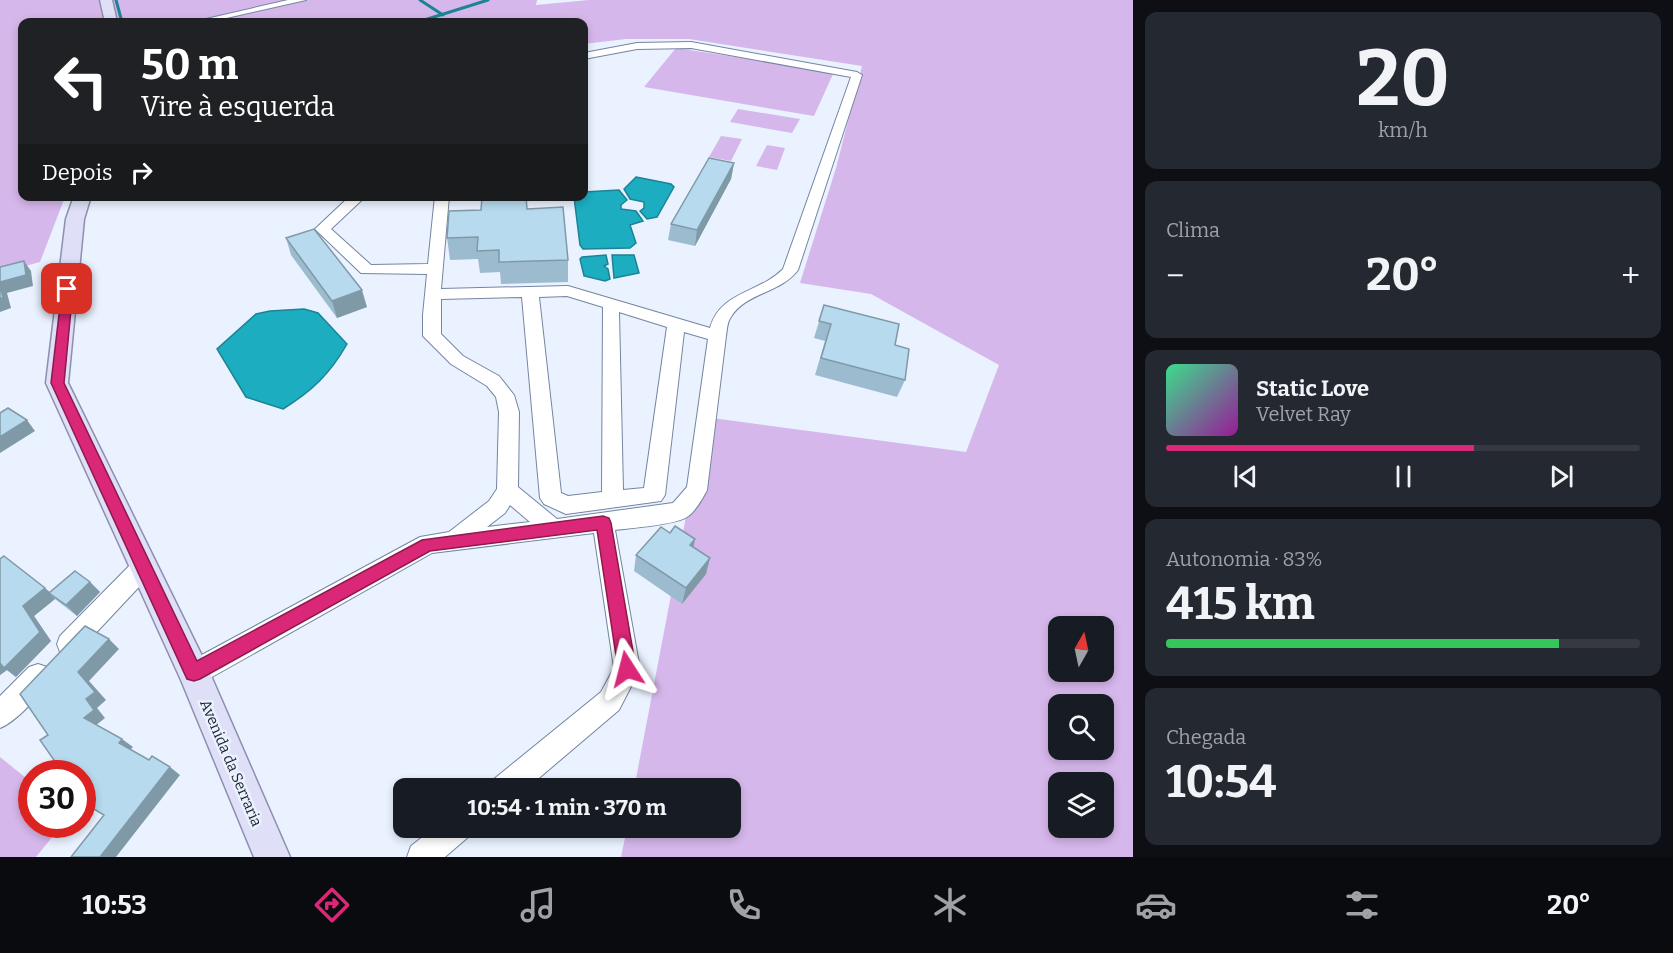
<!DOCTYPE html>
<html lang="pt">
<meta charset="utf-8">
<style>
:root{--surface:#171b24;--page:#242831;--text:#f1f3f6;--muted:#9ea1a6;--line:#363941;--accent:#db2777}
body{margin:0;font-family:Bitter,serif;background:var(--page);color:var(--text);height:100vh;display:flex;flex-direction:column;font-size:22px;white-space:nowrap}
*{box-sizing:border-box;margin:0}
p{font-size:20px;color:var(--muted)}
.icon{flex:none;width:33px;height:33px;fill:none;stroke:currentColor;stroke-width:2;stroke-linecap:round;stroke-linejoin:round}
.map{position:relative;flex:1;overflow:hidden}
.sheet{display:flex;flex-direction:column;gap:12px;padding:12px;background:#0d0f14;width:540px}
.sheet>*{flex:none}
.hud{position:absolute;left:18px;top:18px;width:570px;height:183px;border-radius:12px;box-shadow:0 3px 9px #0003;background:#202124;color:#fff;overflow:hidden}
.needle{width:39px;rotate:9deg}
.controls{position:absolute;left:1048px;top:616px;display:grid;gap:12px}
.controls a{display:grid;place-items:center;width:66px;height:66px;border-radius:12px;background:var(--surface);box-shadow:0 3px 9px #0003;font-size:30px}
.speed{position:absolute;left:18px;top:760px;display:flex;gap:12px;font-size:30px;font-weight:700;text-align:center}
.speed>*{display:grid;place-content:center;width:78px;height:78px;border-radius:50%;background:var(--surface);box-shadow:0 3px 9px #0003;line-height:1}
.speed .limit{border:9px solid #d22;background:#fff;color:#111}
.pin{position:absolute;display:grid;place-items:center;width:51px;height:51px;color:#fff;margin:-26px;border-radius:12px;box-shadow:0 3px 9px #0006}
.me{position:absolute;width:66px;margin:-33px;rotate:351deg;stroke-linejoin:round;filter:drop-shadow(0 0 4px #0008)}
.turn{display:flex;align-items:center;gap:21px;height:126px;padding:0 24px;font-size:27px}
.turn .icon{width:78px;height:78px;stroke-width:2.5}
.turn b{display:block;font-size:42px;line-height:51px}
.then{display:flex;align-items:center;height:57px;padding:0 24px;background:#0003;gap:12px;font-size:22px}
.big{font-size:45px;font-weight:700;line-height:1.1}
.sheet .card{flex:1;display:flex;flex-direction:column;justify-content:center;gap:9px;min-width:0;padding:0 21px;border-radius:12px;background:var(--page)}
.sheet .dial{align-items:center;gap:0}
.dial b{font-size:78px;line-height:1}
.song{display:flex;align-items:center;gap:18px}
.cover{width:72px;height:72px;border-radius:9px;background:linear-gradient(135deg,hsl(150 70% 55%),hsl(300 70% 35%))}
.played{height:6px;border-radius:3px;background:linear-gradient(90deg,var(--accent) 65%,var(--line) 65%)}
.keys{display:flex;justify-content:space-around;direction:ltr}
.heat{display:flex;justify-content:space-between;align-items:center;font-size:33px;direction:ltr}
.charge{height:9px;border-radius:4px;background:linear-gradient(90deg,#34c759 83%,var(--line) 0)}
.trip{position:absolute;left:393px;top:778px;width:348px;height:60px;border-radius:12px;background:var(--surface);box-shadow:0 3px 9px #0003;font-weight:700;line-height:60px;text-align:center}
.dock{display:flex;height:96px;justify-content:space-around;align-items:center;background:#090b0e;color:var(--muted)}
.dock .icon{width:42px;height:42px}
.dock .on{color:var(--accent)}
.dock b{font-size:27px;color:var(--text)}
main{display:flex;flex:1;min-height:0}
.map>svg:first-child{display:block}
</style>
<main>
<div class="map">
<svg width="1133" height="857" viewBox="0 0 1133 857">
<rect width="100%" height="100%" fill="#eaf2ff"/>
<!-- green -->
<path fill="#d6b7eb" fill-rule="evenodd" d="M0,0H537L536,5L589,0H1133V857H621L627,828H730V789H634L705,417L966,452L999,365L871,294L800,283L836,168L862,66L689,39H626L584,44V22H22V196L65,197L40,262L0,273ZM1059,627H1104V672H1059ZM1059,705H1104V750H1059ZM1059,783H1104V828H1059Z
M676,48L834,72L814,116L644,87Z
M738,109L800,119L792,133L730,122Z
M721,136L742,139L731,161L709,157Z
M767,145L785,148L777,170L756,166Z
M0,757L31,782L32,825H62L36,857H0Z"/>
<!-- water -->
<path fill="#1cadc1" stroke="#1c8395" stroke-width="1.5" d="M636,177L671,184L674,187L657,217L647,219L640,211L644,208V202L630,199L624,189Z
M619,190L627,200L621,205V209L636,211L643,221L630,225L636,243L630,248L583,249L580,245L574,197L584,196V192Z
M606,255L608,264L604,266L608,269L610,279L605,281L584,276L580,259L582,257Z
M612,255H634L639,273L614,278Z
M304,309L318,313L347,344C330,374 312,391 283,409L246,397L217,349L256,314L270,311Z"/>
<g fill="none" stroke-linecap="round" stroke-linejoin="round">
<!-- stream -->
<path stroke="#1c8395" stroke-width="3" d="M116,0L122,22
M420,0L443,15
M418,22L488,0"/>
<defs>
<path id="minor" d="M288,0H306L209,22H193Z
M691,42L857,72L862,75L798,270C781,293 745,293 731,317C727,322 727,330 726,336L707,490C703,498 695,512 687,517C675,525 631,528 615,530L640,669L619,710L526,789H490L494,779L601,692L614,668L594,533L432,553L203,682L194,685L185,682L181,673L185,664L420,537L449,532L489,501L497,489L499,412L496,397L487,386L451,364L423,336V315L427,274L361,273L315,229L350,196H366L331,229L371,265L428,264L435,196H449L441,289L568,286L710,328C720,291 760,293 783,269L851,77L691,48L637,49L584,59V53L637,43ZM567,296L603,307L602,492L568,496L561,493L539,297ZM522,297L540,498L544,504L566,514L661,501L665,495L684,332L708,339L687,487L673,503L557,519L518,487L519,412L514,395L499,376L463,356L441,334V299ZM619,312L667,327L644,488L623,490ZM510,505L530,522L487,527L505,513Z
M144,556L152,559L155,566L152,573L78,652L69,656L60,652L57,644L60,636L136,559Z
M38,664L47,667L51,676C44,692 16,722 0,728V696L29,667Z
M434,828H472L467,838L445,857H407L411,846Z"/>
<path id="major" d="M100,0H112L117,22H105Z
M74,196H91L84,219L68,383L205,662L290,857H254L181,680L46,383L66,219Z"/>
</defs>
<!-- minor casing -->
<use href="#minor" stroke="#7485a1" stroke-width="2"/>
<!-- major casing -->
<use href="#major" stroke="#8d8fae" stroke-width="3"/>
<!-- minor -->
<use href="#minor" fill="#fff" fill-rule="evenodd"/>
<!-- major -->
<use href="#major" fill="#dfdff8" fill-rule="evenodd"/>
</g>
<!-- wall -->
<path fill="#9dbbce" d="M734,163L731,179L695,246L668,240L671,224Z
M527,209L568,260V282L501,284L500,272L480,273L478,259L450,260L447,238L481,210Z
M286,238L367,307L337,318L291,255Z
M824,305L895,345L905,380L897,397L815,375L825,341L814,338Z
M693,548L710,558L706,574L682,604L634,571L636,555Z
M0,559L50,592L90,582L100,592L77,616L55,599L34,616L51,641L16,677L7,670L0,675Z"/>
<!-- shaded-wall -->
<path fill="#8099a7" d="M734,163L731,179L695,246L697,230Z
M24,261L31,271L33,286L7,293L11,308L0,312V282Z
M362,290L367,307L337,318L332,301Z
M27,420L35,431L0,453V437Z
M695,539L692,555L690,545Z
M710,558L706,574L682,604L686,588Z
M90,582L100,592L77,616L66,605Z
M45,588L56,598L49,593L55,599L34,616L51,641L16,677L7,670L0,675V661L23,606Z
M109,639L119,649L89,681L106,700L97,708L105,718L95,726L84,718L86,699L78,672Z
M122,739L133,747L129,751L119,743Z
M170,767L180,775L116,857H100Z"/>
<!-- building -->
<path fill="#b7daef" stroke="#8099a7" stroke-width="1.5" d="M709,158L734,163L697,230L671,224Z
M482,196H526L527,209L563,207L568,260L499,262V250L477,251L478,237L447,238L449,211L481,210Z
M314,229L362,290L332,301L286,238Z
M24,261L26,275L0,282V267Z
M0,284L3,298H0Z
M824,305L899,324L895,345L909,349L905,380L821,358L831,324L819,321Z
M8,408L27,420L0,437V413Z
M675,526L695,539L690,545L710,558L686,588L636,555L661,527L670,533Z
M4,556L45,588L23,606L40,632L4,668L0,663V559Z
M75,571L90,582L66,605L49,593Z
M85,626L109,639L78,672L95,692L86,699L94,710L84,718L122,739L119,743L149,760L152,756L170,767L100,857H71L104,815L82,802V795L87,790L82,788V774H64L67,770L56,763L40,740L48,735L20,694Z"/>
<!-- route -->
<path fill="#db2777" stroke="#8e194d" stroke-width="1.5" d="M67,286L73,289L64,383L197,661L422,540L603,516L609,518L611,523L636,669L633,675L627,677L621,675L618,669L597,530L430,551L200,679L194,681L187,679L51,383L62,289Z"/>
<g text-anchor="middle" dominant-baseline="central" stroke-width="5" stroke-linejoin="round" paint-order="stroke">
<!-- street labels -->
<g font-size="15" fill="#1c222d" stroke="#eaf2ff">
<text transform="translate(231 763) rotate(67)">Avenida da Serraria</text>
</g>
</g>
</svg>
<div class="controls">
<a><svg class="needle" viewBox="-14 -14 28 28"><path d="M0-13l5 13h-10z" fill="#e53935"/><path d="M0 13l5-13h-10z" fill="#9ea1a6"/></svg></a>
<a><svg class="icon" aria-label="search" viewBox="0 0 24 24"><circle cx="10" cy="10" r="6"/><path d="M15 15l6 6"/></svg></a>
<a><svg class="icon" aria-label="layers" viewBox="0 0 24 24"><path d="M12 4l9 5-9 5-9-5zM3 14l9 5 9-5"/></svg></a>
</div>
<div class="speed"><div class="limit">30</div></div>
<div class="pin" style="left:67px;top:289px;background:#d93025"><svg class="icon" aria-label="arrive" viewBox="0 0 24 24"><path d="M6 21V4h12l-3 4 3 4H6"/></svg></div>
<svg class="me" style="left:627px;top:669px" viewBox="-20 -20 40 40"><path d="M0-17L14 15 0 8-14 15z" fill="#db2777" stroke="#fff" stroke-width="4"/></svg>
<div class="trip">10:54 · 1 min · 370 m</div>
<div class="hud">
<div class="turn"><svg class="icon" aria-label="left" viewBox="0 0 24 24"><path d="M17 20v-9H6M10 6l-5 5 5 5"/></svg><div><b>50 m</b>Vire à esquerda</div></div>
<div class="then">Depois<svg class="icon" aria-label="right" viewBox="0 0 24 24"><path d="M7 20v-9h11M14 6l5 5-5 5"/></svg></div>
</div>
</div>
<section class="sheet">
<div class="card dial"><b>20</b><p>km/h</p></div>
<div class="card"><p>Clima</p>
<div class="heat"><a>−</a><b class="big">20°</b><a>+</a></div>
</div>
<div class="card">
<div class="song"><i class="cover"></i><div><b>Static Love</b><p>Velvet Ray</p></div></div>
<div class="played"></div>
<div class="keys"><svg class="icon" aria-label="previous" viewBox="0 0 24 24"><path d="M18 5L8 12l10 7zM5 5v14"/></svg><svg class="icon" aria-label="pause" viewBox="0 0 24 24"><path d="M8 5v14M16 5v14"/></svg><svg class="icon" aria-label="next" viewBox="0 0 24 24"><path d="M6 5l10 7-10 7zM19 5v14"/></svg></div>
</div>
<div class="card"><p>Autonomia · 83%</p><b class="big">415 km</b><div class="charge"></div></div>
<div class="card"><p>Chegada</p><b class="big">10:54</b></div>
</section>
</main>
<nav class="dock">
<b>10:53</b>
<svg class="icon on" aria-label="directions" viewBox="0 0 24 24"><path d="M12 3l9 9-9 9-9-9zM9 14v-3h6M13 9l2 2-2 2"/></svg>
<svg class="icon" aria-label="music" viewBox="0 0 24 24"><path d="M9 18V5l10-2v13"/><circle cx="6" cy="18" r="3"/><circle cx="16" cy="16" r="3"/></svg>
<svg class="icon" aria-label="phone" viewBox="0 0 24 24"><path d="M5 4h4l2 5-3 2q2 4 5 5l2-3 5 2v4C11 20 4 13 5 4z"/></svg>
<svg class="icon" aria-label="climate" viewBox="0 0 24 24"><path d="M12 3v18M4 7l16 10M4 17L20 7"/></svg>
<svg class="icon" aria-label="car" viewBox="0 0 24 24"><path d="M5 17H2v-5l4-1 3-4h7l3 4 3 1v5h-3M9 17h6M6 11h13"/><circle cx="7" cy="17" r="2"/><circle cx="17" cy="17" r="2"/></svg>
<svg class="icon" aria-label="filters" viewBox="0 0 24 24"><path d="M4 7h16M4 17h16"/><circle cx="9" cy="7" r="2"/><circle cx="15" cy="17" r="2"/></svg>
<b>20°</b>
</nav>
